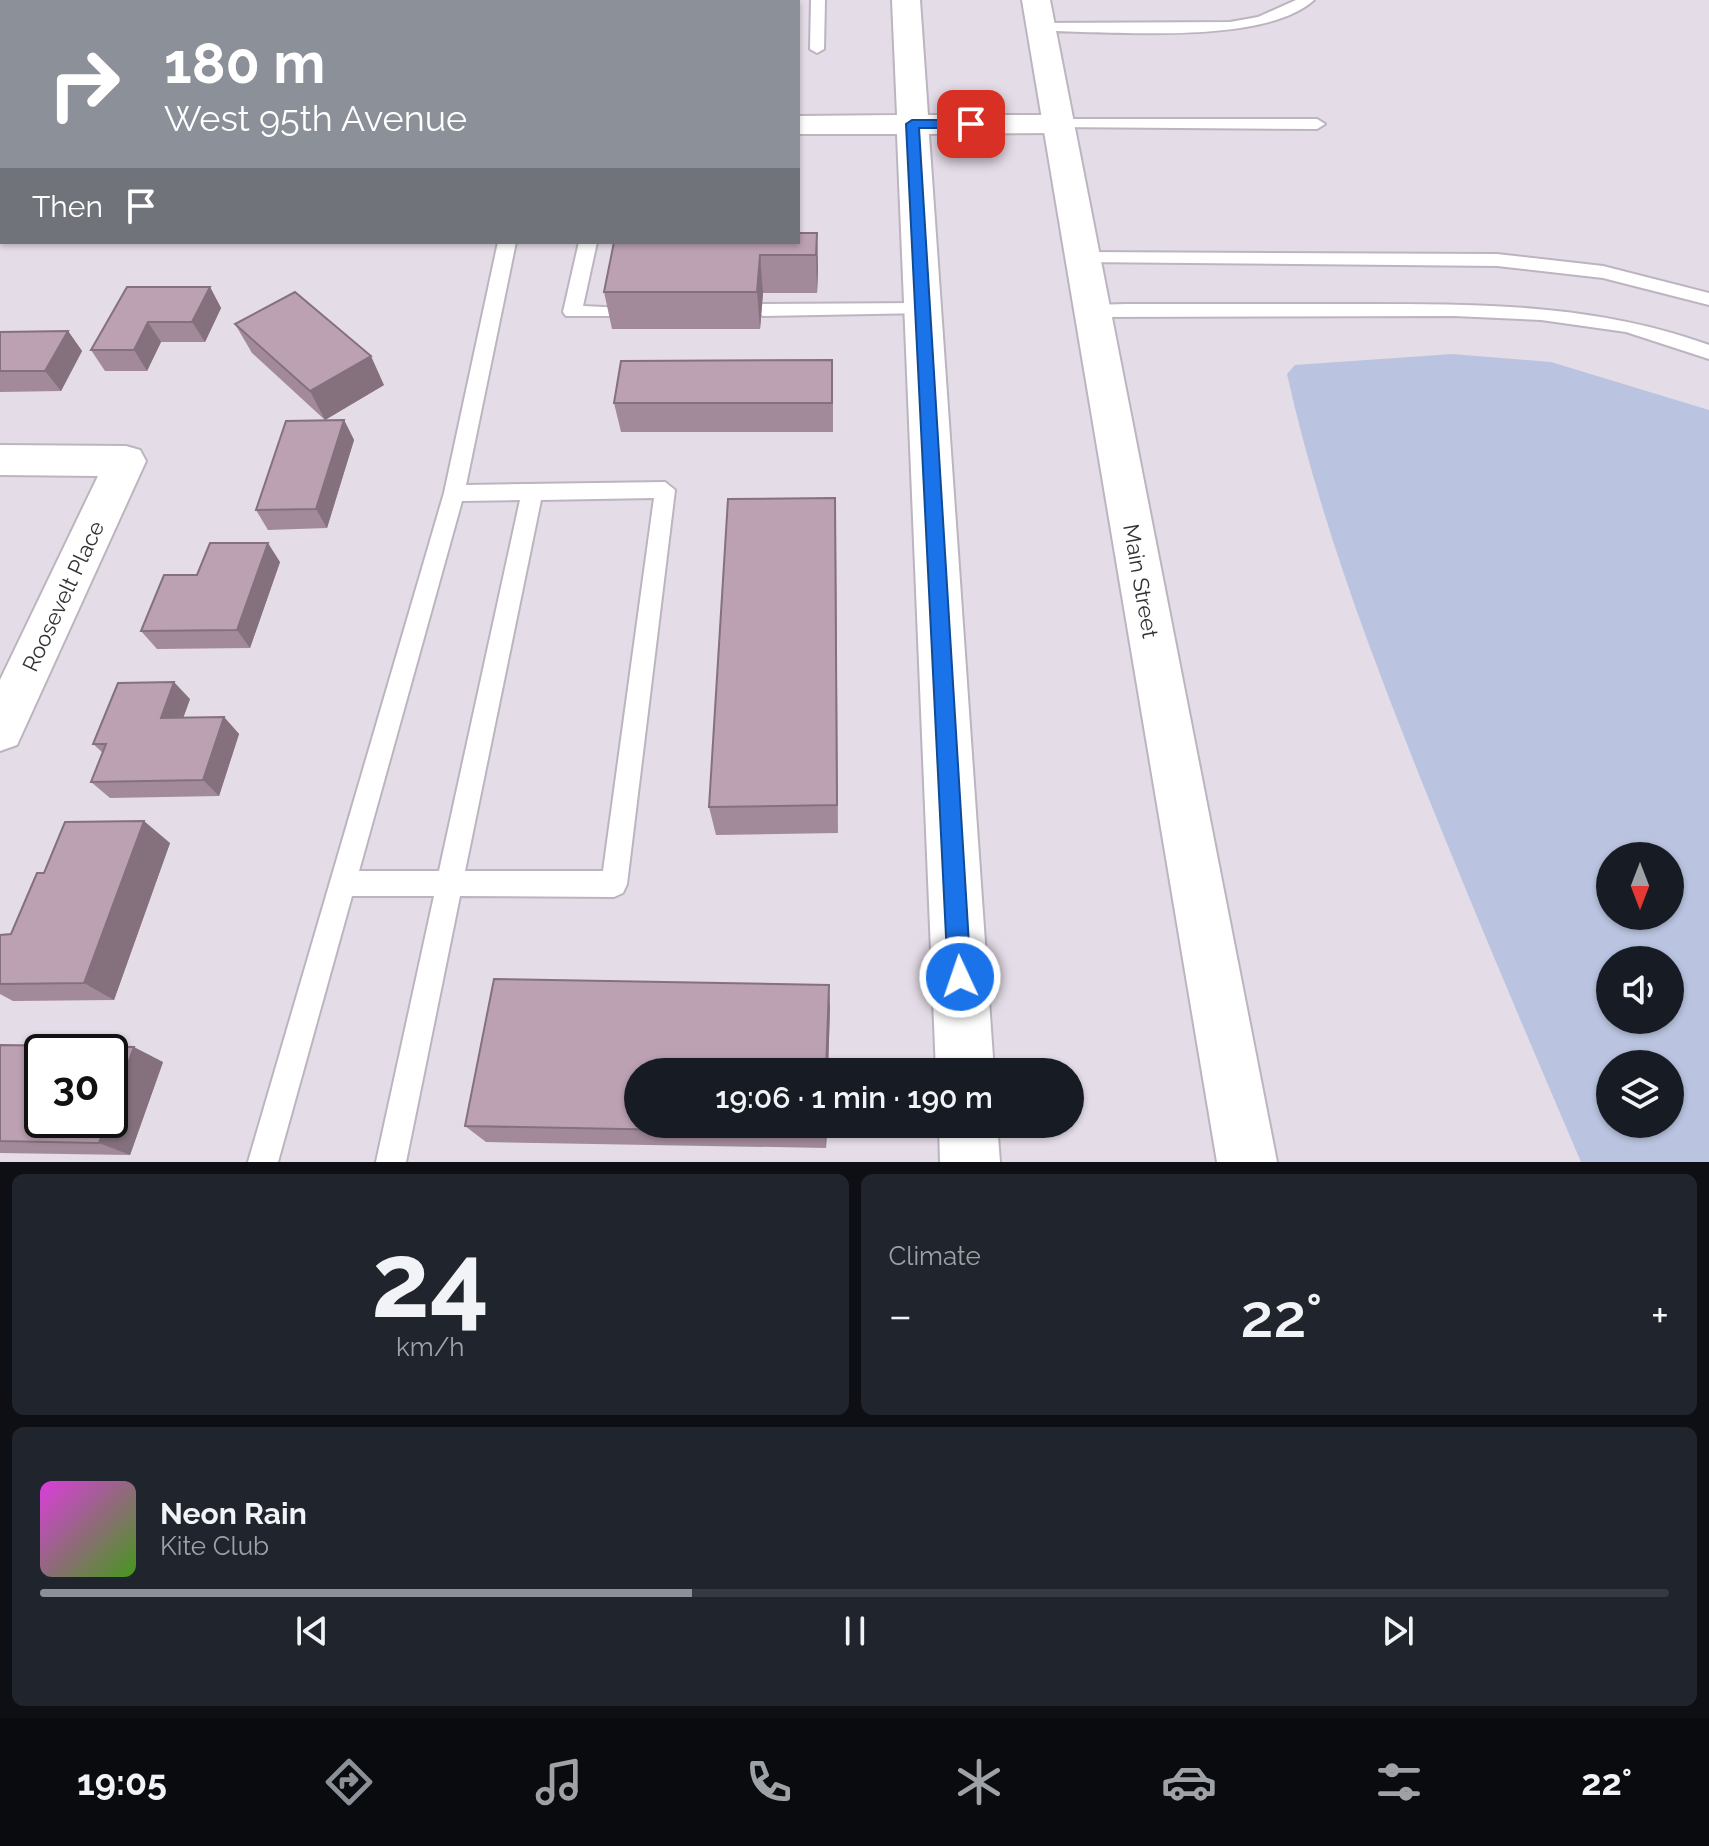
<!DOCTYPE html>
<meta charset="utf-8">
<style>
:root{--surface:#171b24;--page:#20242c;--text:#f1f3f6;--muted:#9ea1a6;--line:#363941;--accent:#8c9099}
body{margin:0;font-family:Raleway,sans-serif;background:var(--page);color:var(--text);height:100vh;display:flex;flex-direction:column;font-size:30px;white-space:nowrap}
*{box-sizing:border-box;margin:0}
p{font-size:26px;color:var(--muted)}
.icon{flex:none;width:44px;height:44px;fill:none;stroke:currentColor;stroke-width:2;stroke-linecap:round;stroke-linejoin:round}
.map{position:relative;height:1162px;overflow:hidden}
.panel{display:flex;flex-direction:column;gap:12px;padding:12px;background:#0d0f14;flex:1}
.panel>*{flex:none}
.top-card{position:absolute;left:0px;top:0px;width:800px;height:244px;box-shadow:0 2px 6px #0004;background:#8c9099;color:#fff;overflow:hidden}
.needle{width:52px;rotate:180deg}
.tools{position:absolute;left:1596px;top:842px;display:grid;gap:16px}
.tools a{display:grid;place-items:center;width:88px;height:88px;border-radius:50%;background:var(--surface);box-shadow:0 2px 6px #0004;font-size:40px}
.speed{position:absolute;left:24px;top:1034px;display:flex;gap:16px;font-size:40px;font-weight:700;text-align:center}
.speed>*{display:grid;place-content:center;width:104px;height:104px;border-radius:50%;background:var(--surface);box-shadow:0 2px 6px #0004;line-height:1}
.speed .limit{border:4px solid #111;border-radius:12px;background:#fff;color:#111}
.pin{position:absolute;display:grid;place-items:center;width:68px;height:68px;color:#fff;margin:-34px;border-radius:16px;box-shadow:0 4px 12px #0006}
.me{position:absolute;width:88px;margin:-44px;rotate:357deg;stroke-linejoin:round;filter:drop-shadow(0 0 6px #0008)}
.turn{display:flex;align-items:center;gap:28px;height:168px;padding:0 32px;font-size:36px}
.turn .icon{width:104px;height:104px;stroke-width:2.5}
.turn b{display:block;font-size:56px;line-height:68px}
.then{display:flex;align-items:center;height:76px;padding:0 32px;background:#0003;gap:16px;font-size:30px}
.big{font-size:60px;font-weight:600;line-height:1.1}
.panel .tile{flex:1;display:flex;flex-direction:column;justify-content:center;gap:12px;min-width:0;padding:0 28px;border-radius:12px;background:var(--page)}
.panel .dial{align-items:center;gap:0}
.dial b{font-size:104px;line-height:1}
.song{display:flex;align-items:center;gap:24px}
.cover{width:96px;height:96px;border-radius:12px;background:linear-gradient(135deg,hsl(300 70% 55%),hsl(100 70% 35%))}
.played{height:8px;border-radius:4px;background:linear-gradient(90deg,var(--accent) 40%,var(--line) 40%)}
.keys{display:flex;justify-content:space-around;direction:ltr}
.heat{display:flex;justify-content:space-between;align-items:center;font-size:44px;direction:ltr}
.panel .tiles{flex:1;display:grid;gap:12px;grid-template-columns:1fr 1fr}
.tile:last-child{grid-column:span 2}
.trip{position:absolute;left:624px;top:1058px;width:460px;height:80px;border-radius:40px;background:var(--surface);box-shadow:0 2px 6px #0004;font-weight:600;line-height:80px;text-align:center}
.menu{display:flex;height:128px;justify-content:space-around;align-items:center;background:#090b0e;color:var(--muted)}
.menu .icon{width:56px;height:56px}
.menu .current{color:var(--accent)}
.menu b{font-size:36px;color:var(--text)}
.map>svg:first-child{display:block}
</style>
<div class="map">
<svg width="1709" height="1162" viewBox="0 0 1709 1162">
<rect width="100%" height="100%" fill="#e4dce7"/>
<!-- water -->
<path fill="#bac4e0" fill-rule="evenodd" d="M1452,354L1551,362L1709,410V1162H1581C1527,1036 1473,909 1422,782C1369,649 1318,514 1287,374L1295,365ZM1610,856H1670V916H1610ZM1610,960H1670V1020H1610ZM1610,1064H1670V1124H1610Z"/>
<g fill="none" stroke-linecap="round" stroke-linejoin="round">
<defs>
<path id="lane" d="M566,0H580V2H566Z
M638,0H652V2H638Z
M811,0H825L824,49L817,53L810,49Z
M1296,0H1314C1264,46 1108,31 1040,31L1033,27L1040,23L1230,22L1258,17Z
M1058,119H1317L1325,124L1317,129L1052,127L1050,124Z
M498,242H516L466,485L665,482L675,490L627,884L623,893L614,897L460,896L406,1162H376L434,896H352L278,1162H248L444,493ZM654,498L603,871H465L541,500ZM520,500L439,871H359L462,501Z
M579,242H597L583,306L625,308V316H566L563,312Z
M1083,252L1497,254L1603,266L1709,293V305L1603,278L1497,266L1077,262L1074,258Z
M922,303L928,305V313L763,316L754,310L763,304Z
M1126,304C1206,304 1286,304 1365,304C1483,304 1597,304 1709,345V359L1626,332L1541,320L1454,316L1092,317L1083,311L1092,305Z"/>
<path id="street" d="M892,0H920L928,115H1058L1069,117L1074,124L1069,131L1058,133L929,134L994,1072H936L897,134H798V116L897,115Z
M0,116H2V134H0Z
M0,445L126,446L140,450L146,461L17,745L0,751V680L98,476L0,475Z
M939,1124H997L1000,1162H940Z"/>
<path id="secondary" d="M1022,0H1050L1277,1162H1217Z"/>
</defs>
<!-- lane casing -->
<use href="#lane" stroke="#bcb4bf" stroke-width="4"/>
<!-- street casing -->
<use href="#street" stroke="#bcb4bf" stroke-width="4"/>
<!-- secondary casing -->
<use href="#secondary" stroke="#bcb4bf" stroke-width="4"/>
<!-- lane -->
<use href="#lane" fill="#fff" fill-rule="evenodd"/>
<!-- street -->
<use href="#street" fill="#fff" fill-rule="evenodd"/>
<!-- secondary -->
<use href="#secondary" fill="#fff" fill-rule="evenodd"/>
</g>
<!-- wall -->
<path fill="#a28a9a" d="M0,0L2,2V81H0Z
M409,0H483L482,2H408Z
M817,233L818,271L817,293H763L760,329H612L604,292Z
M210,287L221,308L205,342H161L147,371H105L91,350Z
M235,324L384,385L325,420L252,353Z
M68,331L82,351L61,391L0,392V332Z
M833,389V432H621L614,403Z
M344,420L354,440L327,528L268,530L256,510Z
M836,533L838,833L716,835L709,807Z
M280,562L250,648L157,649L141,631L197,575Z
M190,699L183,718L224,717L239,734L219,796L110,798L91,782L103,753L93,744Z
M170,843L114,1000L13,1001L0,994V935L11,934L44,873Z
M830,1007L828,1072H638V1124H827L826,1148L486,1142L465,1126Z
M0,1045L163,1062L130,1155L0,1153Z"/>
<!-- shaded-wall -->
<path fill="#84717d" d="M35,0H63L61,2H34Z
M253,0H272L271,2H252Z
M472,0H483L482,2H472Z
M2,183V226L0,229V186Z
M817,233L818,271L817,293L816,255Z
M760,255L763,293L760,329L757,292Z
M210,287L221,308L205,342L192,322Z
M148,322L161,342L147,371L134,350Z
M68,331L82,351L61,391L45,371Z
M371,356L384,385L325,420L310,391Z
M344,420L354,440L327,528L316,509Z
M268,543L280,562L250,648L237,630Z
M174,682L190,699L177,735L161,718Z
M224,717L239,734L219,796L203,780Z
M144,821L170,843L114,1000L84,983Z
M829,985L830,1007L828,1072H826Z
M134,1047L163,1062L130,1155L99,1143L107,1120H110V1112Z
M825,1124H827L826,1148L825,1133Z"/>
<!-- building -->
<path fill="#bca1b3" stroke="#84717d" stroke-width="2" d="M0,0H35L34,2H2V19H0Z
M212,0H253L252,2H211Z
M409,0H446L445,2H408Z
M694,0H784L783,2H694Z
M0,38H2V61H0Z
M798,233H817L816,255H760L757,292H604L614,242H798Z
M127,287H210L192,322H148L134,350H91Z
M295,292L371,356L310,391L235,324Z
M68,331L45,371H0V332Z
M832,360V403H614L621,361Z
M344,420L316,509L256,510L286,421Z
M835,498L837,805L709,807L728,499Z
M210,543H268L237,630L141,631L164,575H197Z
M174,682L161,718L224,717L203,780L91,782L106,744H93L118,683Z
M144,821L84,983L0,984V935L11,934L37,873H44L65,822Z
M494,979L829,985L826,1072H638V1124H825V1133L465,1126Z
M0,1045L134,1047L110,1112V1052H42V1120H107L99,1143L0,1141Z"/>
<!-- route -->
<path fill="#1a73e8" stroke="#114b97" stroke-width="2" d="M912,120H971L977,124L971,128H919L971,977L968,985L960,988L952,985L948,977L906,124Z"/>
<g text-anchor="middle" dominant-baseline="central" stroke-width="7" stroke-linejoin="round" paint-order="stroke">
<!-- street labels -->
<g font-size="22" fill="#353236" stroke="#fff">
<text transform="translate(1141 581) rotate(80)">Main Street</text>
<text transform="translate(63 596) rotate(-65)">Roosevelt Place</text>
</g>
</g>
</svg>
<div class="tools">
<a><svg class="needle" viewBox="-14 -14 28 28"><path d="M0-13l5 13h-10z" fill="#e53935"/><path d="M0 13l5-13h-10z" fill="#9ea1a6"/></svg></a>
<a><svg class="icon" aria-label="sound" viewBox="0 0 24 24"><path d="M4 9h4l5-4v14l-5-4H4zM17 9q2 3 0 6"/></svg></a>
<a><svg class="icon" aria-label="layers" viewBox="0 0 24 24"><path d="M12 4l9 5-9 5-9-5zM3 14l9 5 9-5"/></svg></a>
</div>
<div class="speed"><div class="limit">30</div></div>
<div class="pin" style="left:971px;top:124px;background:#d93025"><svg class="icon" aria-label="arrive" viewBox="0 0 24 24"><path d="M6 21V4h12l-3 4 3 4H6"/></svg></div>
<svg class="me" style="left:960px;top:977px" viewBox="-20 -20 40 40"><circle r="17" fill="#1a73e8" stroke="#fff" stroke-width="3"/><path d="M0-11L8 9 0 5-8 9z" fill="#fff"/></svg>
<div class="trip">19:06 · 1 min · 190 m</div>
<div class="top-card">
<div class="turn"><svg class="icon" aria-label="right" viewBox="0 0 24 24"><path d="M7 20v-9h11M14 6l5 5-5 5"/></svg><div><b>180 m</b>West 95th Avenue</div></div>
<div class="then">Then<svg class="icon" aria-label="arrive" viewBox="0 0 24 24"><path d="M6 21V4h12l-3 4 3 4H6"/></svg></div>
</div>
</div>
<section class="panel">
<div class="tiles">
<div class="tile dial"><b>24</b><p>km/h</p></div>
<div class="tile"><p>Climate</p>
<div class="heat"><a>−</a><b class="big">22°</b><a>+</a></div>
</div>
<div class="tile">
<div class="song"><i class="cover"></i><div><b>Neon Rain</b><p>Kite Club</p></div></div>
<div class="played"></div>
<div class="keys"><svg class="icon" aria-label="previous" viewBox="0 0 24 24"><path d="M18 5L8 12l10 7zM5 5v14"/></svg><svg class="icon" aria-label="pause" viewBox="0 0 24 24"><path d="M8 5v14M16 5v14"/></svg><svg class="icon" aria-label="next" viewBox="0 0 24 24"><path d="M6 5l10 7-10 7zM19 5v14"/></svg></div>
</div>
</div>
</section>
<nav class="menu">
<b>19:05</b>
<svg class="icon current" aria-label="directions" viewBox="0 0 24 24"><path d="M12 3l9 9-9 9-9-9zM9 14v-3h6M13 9l2 2-2 2"/></svg>
<svg class="icon" aria-label="music" viewBox="0 0 24 24"><path d="M9 18V5l10-2v13"/><circle cx="6" cy="18" r="3"/><circle cx="16" cy="16" r="3"/></svg>
<svg class="icon" aria-label="phone" viewBox="0 0 24 24"><path d="M5 4h4l2 5-3 2q2 4 5 5l2-3 5 2v4C11 20 4 13 5 4z"/></svg>
<svg class="icon" aria-label="climate" viewBox="0 0 24 24"><path d="M12 3v18M4 7l16 10M4 17L20 7"/></svg>
<svg class="icon" aria-label="car" viewBox="0 0 24 24"><path d="M5 17H2v-5l4-1 3-4h7l3 4 3 1v5h-3M9 17h6M6 11h13"/><circle cx="7" cy="17" r="2"/><circle cx="17" cy="17" r="2"/></svg>
<svg class="icon" aria-label="filters" viewBox="0 0 24 24"><path d="M4 7h16M4 17h16"/><circle cx="9" cy="7" r="2"/><circle cx="15" cy="17" r="2"/></svg>
<b>22°</b>
</nav>
